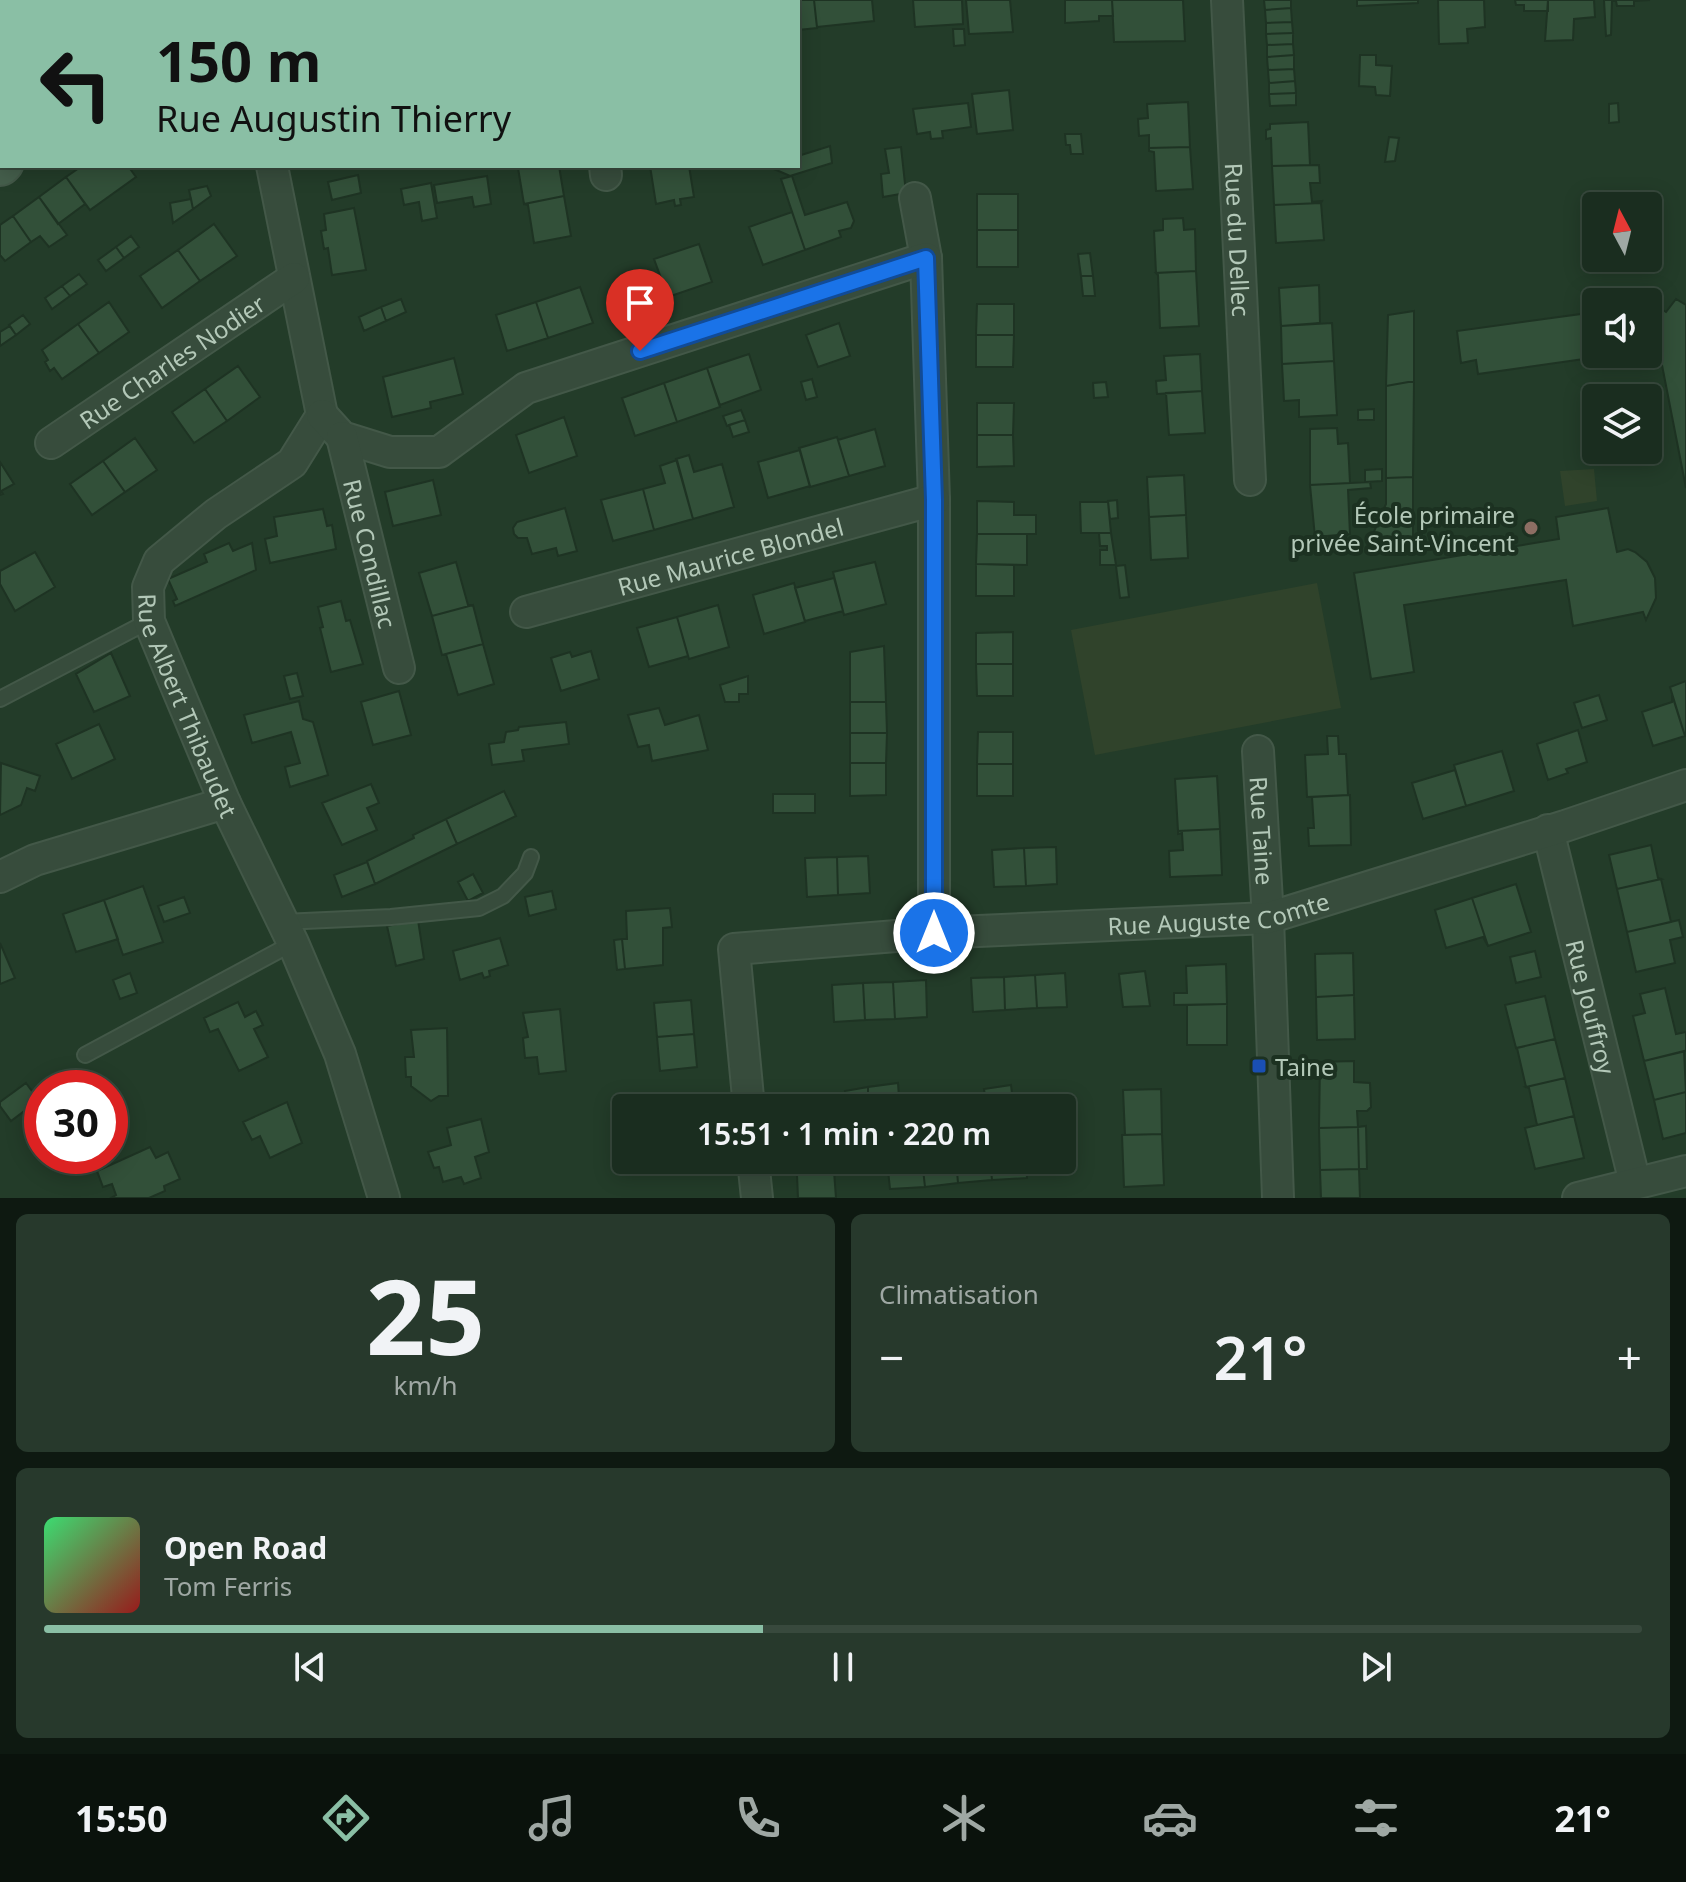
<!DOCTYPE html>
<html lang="fr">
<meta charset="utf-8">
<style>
:root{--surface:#1a2d1f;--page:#27392c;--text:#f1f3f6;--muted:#9fa8a4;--line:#38493d;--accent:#8abfa5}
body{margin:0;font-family:"Noto Sans",sans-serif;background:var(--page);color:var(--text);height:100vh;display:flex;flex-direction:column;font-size:30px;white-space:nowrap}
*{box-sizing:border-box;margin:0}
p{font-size:26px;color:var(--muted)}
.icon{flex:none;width:44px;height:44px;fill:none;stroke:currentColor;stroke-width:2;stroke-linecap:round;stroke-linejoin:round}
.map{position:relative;height:1198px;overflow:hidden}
.panel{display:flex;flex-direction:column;gap:16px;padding:16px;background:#0e1911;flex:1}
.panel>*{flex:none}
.top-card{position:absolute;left:0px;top:0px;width:800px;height:168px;box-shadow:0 4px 20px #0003,0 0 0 2px var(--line);background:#8abfa5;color:#111;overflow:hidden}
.needle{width:52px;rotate:353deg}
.fabs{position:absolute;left:1582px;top:192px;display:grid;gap:16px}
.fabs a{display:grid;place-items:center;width:80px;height:80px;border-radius:8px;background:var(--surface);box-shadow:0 4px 20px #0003,0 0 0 2px var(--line);font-size:40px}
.speed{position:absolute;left:24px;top:1070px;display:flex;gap:16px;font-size:40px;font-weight:700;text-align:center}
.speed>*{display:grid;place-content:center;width:104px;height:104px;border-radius:50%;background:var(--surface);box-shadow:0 4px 20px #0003,0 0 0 2px var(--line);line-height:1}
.speed .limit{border:12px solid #d22;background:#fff;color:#111}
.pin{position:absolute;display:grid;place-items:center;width:68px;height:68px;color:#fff;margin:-82px -34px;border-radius:50% 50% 50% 0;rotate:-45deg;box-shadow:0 0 8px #0007}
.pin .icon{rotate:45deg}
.me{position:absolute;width:88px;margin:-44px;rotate:0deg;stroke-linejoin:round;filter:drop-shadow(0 0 6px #0008)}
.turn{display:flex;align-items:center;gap:28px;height:168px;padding:0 24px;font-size:36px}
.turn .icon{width:104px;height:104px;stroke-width:2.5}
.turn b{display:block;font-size:56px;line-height:68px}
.big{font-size:60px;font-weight:600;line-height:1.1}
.panel .tile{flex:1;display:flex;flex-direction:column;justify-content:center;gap:12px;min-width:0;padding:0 28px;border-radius:12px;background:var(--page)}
.panel .dial{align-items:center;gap:0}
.dial b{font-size:104px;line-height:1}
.song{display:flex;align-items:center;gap:24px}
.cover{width:96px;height:96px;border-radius:12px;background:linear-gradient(135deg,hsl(140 70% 55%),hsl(0 70% 35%))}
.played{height:8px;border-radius:4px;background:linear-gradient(90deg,var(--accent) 45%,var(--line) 45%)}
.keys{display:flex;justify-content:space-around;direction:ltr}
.heat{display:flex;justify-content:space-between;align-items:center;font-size:44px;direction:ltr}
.panel .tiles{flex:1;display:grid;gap:16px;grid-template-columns:1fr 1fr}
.tile:last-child{grid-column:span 2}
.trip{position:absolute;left:612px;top:1094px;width:464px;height:80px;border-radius:8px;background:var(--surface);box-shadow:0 4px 20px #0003,0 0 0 2px var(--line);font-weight:600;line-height:80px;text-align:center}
.menu{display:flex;height:128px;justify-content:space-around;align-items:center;background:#0a120c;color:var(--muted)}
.menu .icon{width:56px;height:56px}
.menu .on{color:var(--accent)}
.menu b{font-size:36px;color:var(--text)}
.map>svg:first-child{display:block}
</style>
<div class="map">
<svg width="1686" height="1198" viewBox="0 0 1686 1198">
<rect width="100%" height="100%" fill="#233c29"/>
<!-- green -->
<path fill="#30432b" d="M1594,469L1597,501L1565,506L1560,471Z
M1317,583L1341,708L1095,755L1071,630Z"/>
<!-- building -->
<path fill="#325039" stroke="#1e3323" stroke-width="2" d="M758,0H814L817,28L798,30V2Z
M814,0H872L874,21L817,27Z
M913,0H962L963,24L915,27Z
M966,0H1010L1013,32L969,34Z
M1065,0H1112L1113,16H1099V21L1065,23Z
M1112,0H1183L1185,41L1114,42Z
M1264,0H1291V8L1265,10Z
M1357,0H1418V3L1357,6Z
M1438,0H1484L1485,27L1467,29L1468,43L1439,44Z
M1515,0H1548V11H1524V5H1516Z
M1548,0H1594L1595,17L1574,19L1573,40L1545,41Z
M1604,0H1650L1634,1V6H1617L1616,1H1612L1611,35L1606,36Z
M1291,8L1292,22L1266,23L1265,10Z
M1292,22L1293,33L1266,34V23Z
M953,29H964L965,45L954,46Z
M1293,33V44L1267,45L1266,34Z
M1293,44L1294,55L1267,57V45Z
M1294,55V69L1268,70L1267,57Z
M1360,55H1376V65L1392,66L1390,96L1376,95L1375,87L1359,86Z
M1294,69L1295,81L1269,83L1268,70Z
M1295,81L1296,93L1269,94V83Z
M1009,90L1013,130L977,134L972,94Z
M1296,93V105L1270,106L1269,94Z
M1188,102L1190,147L1149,148V135L1139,136L1138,119L1148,118L1147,104Z
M968,103L971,127L942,131L943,138L931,139L930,132L917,134L913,109Z
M1618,103L1619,122L1609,123V104Z
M1308,122L1310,165L1272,166L1271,138L1266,139V130L1270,129V124Z
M1065,134H1081L1083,154H1071L1070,145H1066Z
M1389,137L1399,138L1395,161L1385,162Z
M830,146L832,163L790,176L774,169V166H798V156Z
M901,147L906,193L883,197L881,174L889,173L885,149Z
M1190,147L1193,189L1156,191L1154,152L1149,151V148Z
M1319,165L1320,183H1310L1312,202L1322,201L1321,203L1274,205L1272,166Z
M82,166H128L136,177L90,210L66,177Z
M530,166H559L564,196L524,204L518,168Z
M650,166H689L694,197L680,199L681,205L675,206L674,200L656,204Z
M358,175L361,193L332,200L328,182Z
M487,176L491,204L474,207L472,197L437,203L434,185Z
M792,176L805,215L847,202L854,221L851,228L839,231L841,237L805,250L781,179Z
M66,177L85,204L58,224L39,197Z
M431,183L437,218L422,221L419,202L404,205L401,189Z
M207,186L211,196L193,209L189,190Z
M977,194H1018V230H977Z
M564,196L571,236L534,243L528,205L524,204Z
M39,197L67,235L49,247L40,236L31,242L13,216Z
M191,199L193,209L173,223L170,203Z
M1321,203L1324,240L1276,243L1274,205Z
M354,208L366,270L332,275L328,248L324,249L321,231L326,230L324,214Z
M792,212L805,250L763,265L749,227Z
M13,216L31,242L5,261L0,255V225Z
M1183,218L1184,230L1195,229L1196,271L1156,273L1154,231L1163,230V219Z
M214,224L237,256L200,281L178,250Z
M977,230H1018V267H977Z
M131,236L139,247L124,258L116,247Z
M699,244L712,282L668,297L654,259Z
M116,247L124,258L106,271L98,260Z
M178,250L200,281L162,308L140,276Z
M1090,253L1093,276H1081L1078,254Z
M1196,271L1199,326L1160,328L1158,275L1156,273Z
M79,274L87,284L70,296L62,286Z
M1081,276H1093L1095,296H1083Z
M1319,285L1320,323L1281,326L1279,288Z
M62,286L70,296L52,309L45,298Z
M580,287L593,323L548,338L536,302Z
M401,299L406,312L386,321L381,307Z
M1676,299L1686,305V488L1662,365L1646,354H1648V305L1653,304L1666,312Z
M109,302L129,332L99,353L78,324Z
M536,302L548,338L507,351L496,315Z
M977,304H1014V335H976Z
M381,307L386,321L364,331L359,317Z
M1414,311V381L1386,386L1388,315Z
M1596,312V354H1619L1478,374L1476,360L1461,363L1457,331Z
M23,315L30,324L16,335L9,325Z
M839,323L850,356L818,367L806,335Z
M1332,323L1334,361L1282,364L1281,326Z
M78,324L99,353L62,379L54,368L50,371L45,362L48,360L42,350Z
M10,326L16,335L0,346V332Z
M976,335H1014L1013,367H976Z
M749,354L761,390L720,405L707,368Z
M1200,354L1202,391L1157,394L1156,381L1166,380L1164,356Z
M454,358L463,394L430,402L431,408L392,417L383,377Z
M1334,361L1337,415L1299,417V400L1284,401L1282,364Z
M238,366L260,397L227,421L205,389Z
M707,368L720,407L677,422L664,383Z
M812,379L817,397L806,400L801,382Z
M1414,381L1413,477L1386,478V386Z
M1106,382L1108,397L1094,398L1093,383Z
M664,383L677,422L635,436L622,398Z
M205,389L227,421L194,443L172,412Z
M1202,391L1205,433L1169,435L1166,393Z
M977,403H1014L1013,435H977Z
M1374,409V420H1358V410Z
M741,410L745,420L727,426L723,416Z
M564,417L577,456L529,473L516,435Z
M745,420L749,432L733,437L729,425Z
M1337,428L1338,444L1348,443L1350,483L1310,485V429Z
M875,429L885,466L849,476L838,440Z
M977,435H1013L1014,466L977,467Z
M837,437L849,476L810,487L799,448Z
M135,438L157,470L125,492L103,461Z
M800,450L810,486L768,498L758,462Z
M689,455L694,472L722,464L734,507L693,519L676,459Z
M677,460L693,519L654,530L643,489L665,483L660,466Z
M103,461L125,492L92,515L70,484Z
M0,462L14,484L1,491L3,494L0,495Z
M1382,469V481L1365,482V470Z
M1184,475L1186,515L1149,517L1147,477Z
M1413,477V544L1366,550L1386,504V478Z
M433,480L441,515L393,526L385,492Z
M1370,482L1371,488L1348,490L1350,534L1315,537L1310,485Z
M643,489L654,530L613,541L601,500Z
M1117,500L1118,518L1110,519L1108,501Z
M977,501L1014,502V515H1036V534H977Z
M1080,502H1108L1111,533H1081Z
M565,508L577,551L558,556L556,548L532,554L527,538H518L514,534L513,528L517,522Z
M1608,508L1617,552L1628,549L1635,552L1647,562L1655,578L1656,598L1646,620L1643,612L1573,626L1566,580L1404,605L1414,672L1371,679L1354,573L1559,539L1556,517Z
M323,509L327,526L332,525L336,549L270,563L265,539L277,536L274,517Z
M1186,515L1188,558L1151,560L1149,517Z
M1099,533H1111L1116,565H1100V550H1107V546H1100Z
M977,534H1027V565L976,564Z
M229,543L233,551L252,543L256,570L175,606L173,601L177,599L168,579L207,562L204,554Z
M35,552L55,587L15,611L0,584V571Z
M456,562L468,605H473L432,616L419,573Z
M875,562L886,604L844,615L833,572Z
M976,564L1014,565V596H976Z
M1125,565L1129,597L1120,598L1116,566Z
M834,578L843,611L805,621L795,588Z
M794,583L805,622L764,634L753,595Z
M341,601L346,621L350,620L363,664L331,672L320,628L323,627L318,607Z
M473,605L483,644L442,655L432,616Z
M718,605L729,647L689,659L677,617Z
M677,617L688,656L649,667L637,628Z
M1013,632V664H976V633Z
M483,644L494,684L458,695L446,654Z
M884,646L886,702H850V652Z
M591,651L599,679L561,691L551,658L570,652L572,657Z
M111,653L130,696L94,712L76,674Z
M976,664H1013V696H977Z
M297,673L303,696L290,699L284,676Z
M748,676V694H739V702H725L720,685Z
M1686,681V736H1685L1670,687Z
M399,691L411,735L373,745L361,702Z
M1599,695L1607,720L1582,728L1574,703Z
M1672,695L1685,736L1653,746L1642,712L1672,702Z
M299,701L303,719L313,722L328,775L290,787L285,767L300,763L291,732L252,743L244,715Z
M850,702H886L887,733H850Z
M659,708L665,725L699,715L708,750L652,761L649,745L638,747L628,715Z
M566,722L569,744L522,750L524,761L492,765L489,744L504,742L506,732L518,730L519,727Z
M99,724L115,759L72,779L56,744Z
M1578,730L1587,762L1566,769L1568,773L1548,780L1537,744Z
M978,732H1013V764H977Z
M850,733H887L886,763H850Z
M1327,736H1338L1339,754H1346L1348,795L1307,797L1305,755L1328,754Z
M1502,751L1514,791L1466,806L1454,765Z
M1,763L40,776L35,791L27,788L21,805L0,815Z
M850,763H886V795L850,796Z
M977,764H1013V796H977Z
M1455,770L1466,806L1423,819L1412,783Z
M1217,776L1220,829L1178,831L1175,779Z
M371,784L379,803L367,808L377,830L342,845L322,803Z
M504,791L516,816L457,844L446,819Z
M773,794H815V813H773Z
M1350,795L1351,845L1309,846L1308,828H1314L1312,797Z
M446,819L457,844L375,884L367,861L414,838L413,835Z
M1220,829L1222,875L1170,877L1169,851L1183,850L1182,833L1178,834V831Z
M1651,845L1658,878L1661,879L1617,889L1609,855Z
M1056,847L1057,884L1026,886L1024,848Z
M1024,848L1026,886L994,887L992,850Z
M868,856L870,893L838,895L837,857Z
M837,857L838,895L807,897L805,858Z
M367,862L375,884L342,897L334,875Z
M473,874L483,893L468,901L458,882Z
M1661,879L1671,922L1627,932L1617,889Z
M1516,884L1531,932L1488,946L1472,898Z
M143,886L163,942L123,955L104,900Z
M552,891L556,909L529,916L525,897Z
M184,897L190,913L164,922L158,906Z
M1472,898L1488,946L1483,937L1446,948L1435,910Z
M104,900L118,939L76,952L63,914Z
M670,908L672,927L663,928V965L625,969L622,939H627L626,911Z
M418,920L424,959L396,966L387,926Z
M1679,920L1683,937L1670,940L1675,963L1636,972L1627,932Z
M500,938L508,965L489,971L490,976L484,978L482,973L460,980L453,951Z
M622,939L625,969L617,970L614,940Z
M0,943L15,978L0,984Z
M1535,951L1541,977L1516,983L1510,957Z
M1353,953L1354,995L1316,997L1315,954Z
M1226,964L1227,1004L1174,1005V993H1187L1186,966Z
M1145,971L1150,1006L1123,1007L1119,974Z
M130,973L137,993L120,999L113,980Z
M1065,973L1067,1007L1037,1008L1035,975Z
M1035,975L1037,1008L1005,1010L1004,977Z
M1004,977L1005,1010L973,1012L971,978Z
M926,980L927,1017L895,1019L893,982Z
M893,982L895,1019L865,1020L863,983Z
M863,983L865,1020L834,1022L832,985Z
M1665,988L1676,1034L1686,1032V1051L1644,1061L1633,1016L1645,1013L1640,994Z
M1354,995L1355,1039L1317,1040L1316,997Z
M1545,996L1555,1039L1516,1048L1505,1005Z
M691,1000L694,1034L657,1037L654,1003Z
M238,1002L245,1017L256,1011L263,1025L254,1029L268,1057L239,1071L218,1029L210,1032L204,1018Z
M1227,1004V1045H1187V1005Z
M560,1009L566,1071L539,1074L537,1057L525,1058L523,1038L528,1037L523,1013Z
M447,1028L448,1096H439L431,1101L411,1086V1077H406L405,1057H414L411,1030Z
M694,1034L697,1067L660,1071L657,1037Z
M1555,1039L1565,1078L1526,1087L1517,1048Z
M1684,1051L1686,1092L1654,1100L1644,1061Z
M1354,1061V1082L1370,1083L1371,1107L1367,1111H1357L1358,1127L1319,1128L1320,1062Z
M1565,1078L1574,1116L1537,1125L1529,1088L1526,1087Z
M26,1083L42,1105V1143L23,1112L11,1121L0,1106V1102Z
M898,1083L899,1098L868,1100V1087Z
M1011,1085L1013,1102L986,1104L984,1089Z
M868,1087V1100L847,1103L845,1091Z
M1161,1089L1162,1134L1125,1135L1123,1090Z
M1686,1092V1133L1663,1139L1654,1100Z
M287,1102L302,1143L270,1158L260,1136L252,1140L243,1122Z
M1574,1116L1584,1158L1535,1169L1525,1128Z
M481,1119L489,1152L475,1157L481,1178L464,1184L461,1177L443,1182L439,1167L434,1168L428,1152L451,1145L447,1128Z
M1366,1126L1367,1169H1359L1358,1127Z
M1358,1127L1359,1169L1320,1170L1319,1128Z
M1162,1134L1164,1185L1124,1187L1122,1135Z
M150,1147L156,1158L168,1152L180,1179L164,1186L165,1191L149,1198H111L116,1195L112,1184L103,1187L97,1171Z
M668,1160H705L706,1169L669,1173Z
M795,1160H832L834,1171L797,1175Z
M887,1160H922L925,1187L890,1189Z
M922,1160H956L958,1183L925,1187Z
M956,1160H990L992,1180L958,1183Z
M990,1160H1026L1027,1178L992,1180Z
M1359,1169L1360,1198H1321L1320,1170Z
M834,1171L836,1198H798L797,1175Z"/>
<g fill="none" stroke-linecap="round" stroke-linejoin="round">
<defs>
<path id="lane" d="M0,699L149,621
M283,922L391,917L479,908L503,896L525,873L531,857
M85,1055L293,943"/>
<g id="street">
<path d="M228,0V2"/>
<path d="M580,0V2"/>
<path id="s1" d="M1227,0L1250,480"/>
<path id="s2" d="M272,166L322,415L292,463L216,514L159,561L148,587L149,621L225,803L293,943L340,1054L384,1198"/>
<path d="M605,166L606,175"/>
<path d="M915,198L926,258L934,500V933"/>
<path d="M322,415L342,437L390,452H439L526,388L926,258"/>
<path id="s3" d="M342,437L399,668"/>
<path id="s4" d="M51,443L294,278"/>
<path id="s5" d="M526,612L934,500"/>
<path id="s6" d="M1258,751L1268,918L1278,1198"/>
<path id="s7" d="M1548,830L1635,1183"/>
<path d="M0,877L35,860L225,803"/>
<path id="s8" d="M749,1108L734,949L934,933L1268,918L1565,826L1686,785"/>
<path d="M753,1160L757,1198"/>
<path d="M1578,1198L1686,1171"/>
</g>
<path id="secondary" d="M398,2L409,0
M0,164L2,162"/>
</defs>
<!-- lane casing -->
<use href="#lane" stroke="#435848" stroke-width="18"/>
<!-- street casing -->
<use href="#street" stroke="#435848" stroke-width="34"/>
<!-- secondary casing -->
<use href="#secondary" stroke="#435848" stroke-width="46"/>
<!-- lane -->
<use href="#lane" stroke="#374c3c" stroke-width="14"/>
<!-- street -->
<use href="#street" stroke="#374c3c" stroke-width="30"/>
<!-- secondary -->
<use href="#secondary" stroke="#455f4c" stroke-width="42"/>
</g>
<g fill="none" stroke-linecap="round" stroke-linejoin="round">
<defs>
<path id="route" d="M640,351L926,258L934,500V933"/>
</defs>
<!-- route casing -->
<use href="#route" stroke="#114b97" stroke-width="20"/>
<!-- route -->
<use href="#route" stroke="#1a73e8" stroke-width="14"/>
</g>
<!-- markers -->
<circle fill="#8d6e63" stroke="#1c3121" stroke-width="3" cx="1531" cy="528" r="8"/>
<rect fill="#1a4fb4" stroke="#1c3121" stroke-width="3" x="1251" y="1058" width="16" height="16" rx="4"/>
<g text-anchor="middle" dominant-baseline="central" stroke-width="8" stroke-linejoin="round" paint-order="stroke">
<!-- street labels -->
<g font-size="24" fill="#b3c8b8" stroke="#1c3121">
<text stroke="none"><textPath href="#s1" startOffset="240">Rue du Dellec</textPath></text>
<text stroke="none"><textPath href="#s4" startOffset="146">Rue Charles Nodier</textPath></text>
<text stroke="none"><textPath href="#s3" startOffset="120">Rue Condillac</textPath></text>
<text stroke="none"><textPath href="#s5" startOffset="212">Rue Maurice Blondel</textPath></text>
<text stroke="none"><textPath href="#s2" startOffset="630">Rue Albert Thibaudet</textPath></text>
<text stroke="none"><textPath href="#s6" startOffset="80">Rue Taine</textPath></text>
<text stroke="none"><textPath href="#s8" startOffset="646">Rue Auguste Comte</textPath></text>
<text stroke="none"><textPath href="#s7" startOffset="182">Rue Jouffroy</textPath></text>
</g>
<!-- poi labels -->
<g font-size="24" fill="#b3c8b8" stroke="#1c3121" text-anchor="end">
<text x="1515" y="514">École primaire<tspan x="1515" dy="28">privée Saint-Vincent</tspan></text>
<text x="1275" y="1066" text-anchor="start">Taine</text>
</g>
</g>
</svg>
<div class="fabs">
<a><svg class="needle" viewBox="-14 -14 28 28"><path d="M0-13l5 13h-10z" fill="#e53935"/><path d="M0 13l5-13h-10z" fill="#9fa8a4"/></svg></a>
<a><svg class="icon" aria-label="sound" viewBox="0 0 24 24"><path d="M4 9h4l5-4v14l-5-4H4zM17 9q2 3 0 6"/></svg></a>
<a><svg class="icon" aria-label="layers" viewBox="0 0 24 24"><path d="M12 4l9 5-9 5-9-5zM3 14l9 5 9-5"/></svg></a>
</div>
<div class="speed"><div class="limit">30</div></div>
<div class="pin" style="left:640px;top:351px;background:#d93025"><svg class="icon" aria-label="arrive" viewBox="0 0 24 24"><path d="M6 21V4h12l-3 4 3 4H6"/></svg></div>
<svg class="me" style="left:934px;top:933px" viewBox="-20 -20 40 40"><circle r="17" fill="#1a73e8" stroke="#fff" stroke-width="3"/><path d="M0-11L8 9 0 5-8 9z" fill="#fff"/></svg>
<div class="trip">15:51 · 1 min · 220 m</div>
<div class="top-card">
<div class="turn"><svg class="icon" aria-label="left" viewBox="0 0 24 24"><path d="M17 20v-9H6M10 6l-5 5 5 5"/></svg><div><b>150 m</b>Rue Augustin Thierry</div></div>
</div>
</div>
<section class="panel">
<div class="tiles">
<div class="tile dial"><b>25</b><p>km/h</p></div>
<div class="tile"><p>Climatisation</p>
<div class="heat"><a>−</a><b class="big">21°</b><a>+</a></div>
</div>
<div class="tile">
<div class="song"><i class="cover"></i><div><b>Open Road</b><p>Tom Ferris</p></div></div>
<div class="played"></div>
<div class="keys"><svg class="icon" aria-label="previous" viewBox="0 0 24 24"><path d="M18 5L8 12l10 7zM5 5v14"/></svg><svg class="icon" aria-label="pause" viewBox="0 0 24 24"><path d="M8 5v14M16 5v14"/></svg><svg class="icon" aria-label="next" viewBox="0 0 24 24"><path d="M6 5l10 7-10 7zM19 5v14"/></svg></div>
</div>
</div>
</section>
<nav class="menu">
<b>15:50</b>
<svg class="icon on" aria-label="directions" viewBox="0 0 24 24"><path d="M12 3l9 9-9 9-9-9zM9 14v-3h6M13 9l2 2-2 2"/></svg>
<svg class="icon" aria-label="music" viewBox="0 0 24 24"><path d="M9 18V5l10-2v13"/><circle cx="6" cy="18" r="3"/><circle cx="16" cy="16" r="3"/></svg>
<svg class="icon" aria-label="phone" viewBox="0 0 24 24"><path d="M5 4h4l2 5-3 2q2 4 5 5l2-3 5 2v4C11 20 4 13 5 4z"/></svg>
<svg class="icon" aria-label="climate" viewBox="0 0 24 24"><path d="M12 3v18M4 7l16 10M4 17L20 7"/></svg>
<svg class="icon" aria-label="car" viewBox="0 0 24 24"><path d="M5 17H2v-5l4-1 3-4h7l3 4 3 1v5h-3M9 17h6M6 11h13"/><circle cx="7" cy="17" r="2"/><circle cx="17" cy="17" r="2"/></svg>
<svg class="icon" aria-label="filters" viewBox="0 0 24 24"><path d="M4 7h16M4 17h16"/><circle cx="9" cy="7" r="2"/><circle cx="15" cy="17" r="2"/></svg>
<b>21°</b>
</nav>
